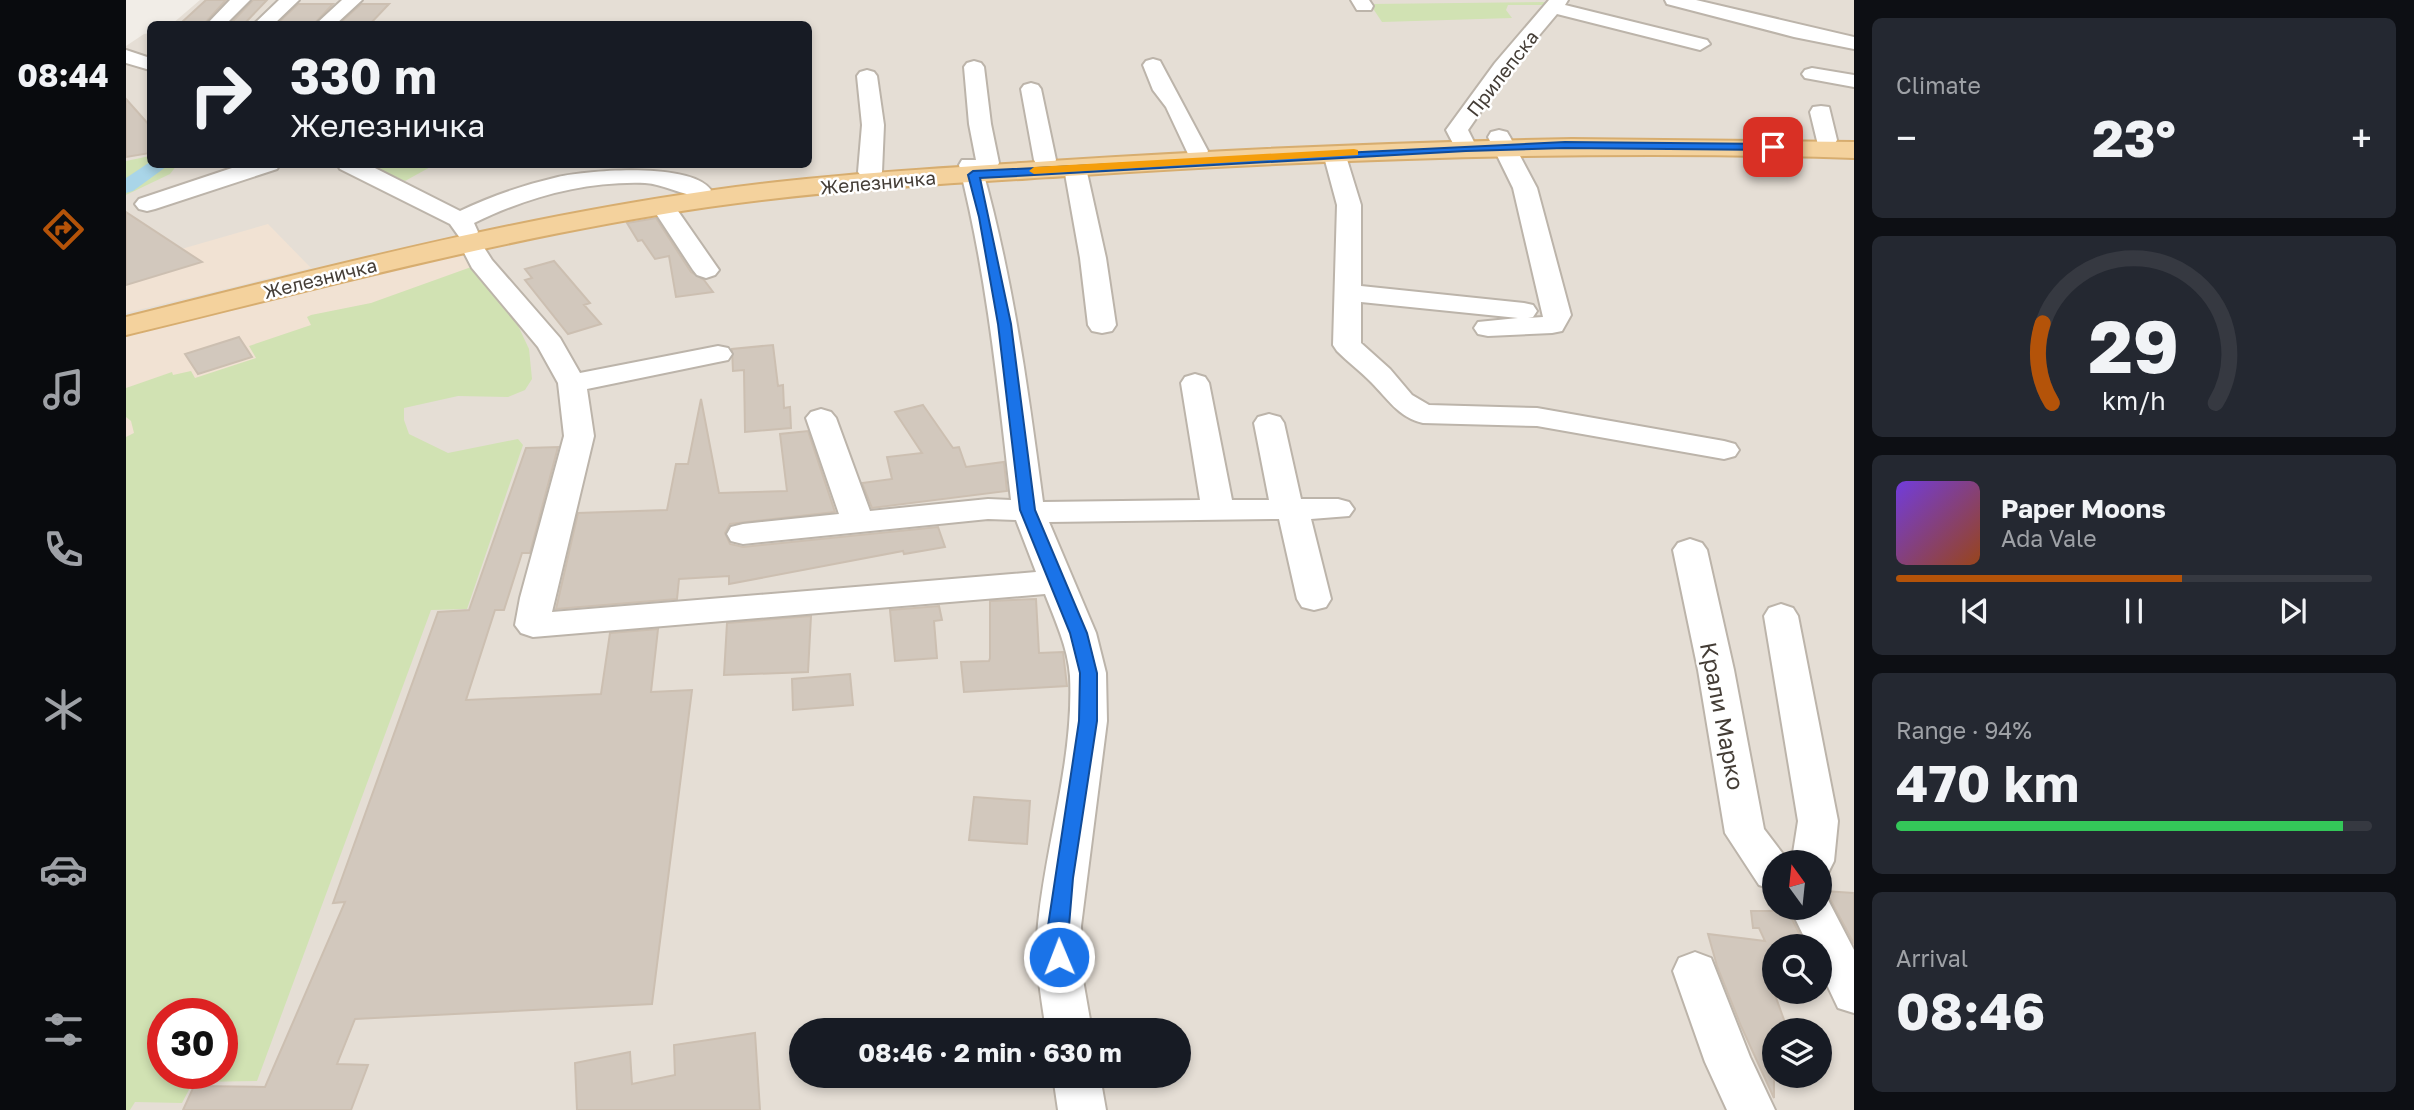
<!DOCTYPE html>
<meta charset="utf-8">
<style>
:root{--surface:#171b24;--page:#242831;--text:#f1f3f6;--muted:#9ea1a6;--line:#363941;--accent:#b45309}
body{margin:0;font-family:"Golos Text",sans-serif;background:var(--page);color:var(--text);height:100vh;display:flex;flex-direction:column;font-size:26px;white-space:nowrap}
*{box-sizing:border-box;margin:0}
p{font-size:23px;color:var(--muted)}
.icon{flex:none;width:38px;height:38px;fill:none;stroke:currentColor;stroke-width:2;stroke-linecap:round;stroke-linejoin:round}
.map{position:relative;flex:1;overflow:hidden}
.drawer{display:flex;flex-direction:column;gap:18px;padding:18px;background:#0d0f14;width:560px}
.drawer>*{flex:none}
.guide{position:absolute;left:21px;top:21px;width:665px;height:147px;border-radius:10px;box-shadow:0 4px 10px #0003;background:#171b24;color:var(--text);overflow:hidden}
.needle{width:46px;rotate:345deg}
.tools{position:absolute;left:1636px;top:850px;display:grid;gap:14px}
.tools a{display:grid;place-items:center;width:70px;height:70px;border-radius:50%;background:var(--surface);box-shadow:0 4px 10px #0003;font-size:35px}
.speed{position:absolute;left:21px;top:998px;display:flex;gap:14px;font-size:35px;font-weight:700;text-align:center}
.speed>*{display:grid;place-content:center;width:91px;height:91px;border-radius:50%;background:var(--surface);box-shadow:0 4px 10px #0003;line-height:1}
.speed .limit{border:10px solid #d22;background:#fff;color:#111}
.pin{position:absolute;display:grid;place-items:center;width:60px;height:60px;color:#fff;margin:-30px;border-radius:14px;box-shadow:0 4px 10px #0006}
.me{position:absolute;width:77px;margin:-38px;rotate:359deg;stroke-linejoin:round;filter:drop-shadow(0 0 5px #0008)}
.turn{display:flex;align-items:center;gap:24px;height:147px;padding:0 28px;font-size:32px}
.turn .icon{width:91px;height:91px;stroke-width:2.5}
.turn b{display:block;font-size:49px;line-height:60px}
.big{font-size:52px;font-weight:700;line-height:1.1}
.drawer .widget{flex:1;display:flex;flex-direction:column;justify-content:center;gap:10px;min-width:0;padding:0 24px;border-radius:10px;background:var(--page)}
.drawer .dial{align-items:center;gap:0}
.dial svg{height:182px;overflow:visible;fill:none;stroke:var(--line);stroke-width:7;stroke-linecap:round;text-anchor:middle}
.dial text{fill:var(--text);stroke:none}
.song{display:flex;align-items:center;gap:21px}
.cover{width:84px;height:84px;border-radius:10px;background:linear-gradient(135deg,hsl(260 70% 55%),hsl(20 70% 35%))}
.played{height:7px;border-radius:4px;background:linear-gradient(90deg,var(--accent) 60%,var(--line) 60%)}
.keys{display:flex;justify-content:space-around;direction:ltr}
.heat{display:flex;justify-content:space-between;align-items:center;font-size:38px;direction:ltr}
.charge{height:10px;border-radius:5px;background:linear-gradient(90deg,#34c759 94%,var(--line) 0)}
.trip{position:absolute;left:663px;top:1018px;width:402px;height:70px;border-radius:35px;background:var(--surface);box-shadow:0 4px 10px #0003;font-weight:700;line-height:70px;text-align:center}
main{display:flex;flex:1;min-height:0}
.tabs{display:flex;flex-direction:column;width:126px;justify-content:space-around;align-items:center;background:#090b0e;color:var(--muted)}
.tabs .icon{width:49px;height:49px}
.tabs .on{color:var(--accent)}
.tabs b{font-size:32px;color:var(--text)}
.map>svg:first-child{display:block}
</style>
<main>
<nav class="tabs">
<b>08:44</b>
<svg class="icon on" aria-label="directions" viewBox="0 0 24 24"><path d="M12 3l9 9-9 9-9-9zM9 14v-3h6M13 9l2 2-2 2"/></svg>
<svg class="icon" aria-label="music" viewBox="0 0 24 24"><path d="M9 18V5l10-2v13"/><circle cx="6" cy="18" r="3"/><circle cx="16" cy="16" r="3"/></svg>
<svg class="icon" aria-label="phone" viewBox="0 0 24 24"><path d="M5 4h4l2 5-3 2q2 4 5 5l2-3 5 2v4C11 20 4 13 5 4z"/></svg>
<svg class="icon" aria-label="climate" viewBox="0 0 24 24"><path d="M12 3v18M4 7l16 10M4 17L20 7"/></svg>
<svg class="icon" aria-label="car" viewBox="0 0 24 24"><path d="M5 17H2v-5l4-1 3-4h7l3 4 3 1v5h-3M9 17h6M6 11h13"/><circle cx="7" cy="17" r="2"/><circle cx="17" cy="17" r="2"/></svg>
<svg class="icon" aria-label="filters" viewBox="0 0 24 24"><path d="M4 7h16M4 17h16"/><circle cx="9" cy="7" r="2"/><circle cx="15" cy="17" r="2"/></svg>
</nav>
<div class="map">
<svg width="1728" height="1110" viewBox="0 0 1728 1110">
<rect width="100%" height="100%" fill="#f1ede7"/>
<!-- residential -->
<path fill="#e5ded5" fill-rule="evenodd" d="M74,0H1728V1110H0V46L18,34L24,33V164H682V24H46ZM1648,863H1694V908H1648ZM1648,947H1694V992H1648ZM37,1013H96V1073H37ZM676,1031H1054V1076H676ZM1648,1031H1694V1076H1648Z"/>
<!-- commercial -->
<path fill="#f1e2d3" d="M142,224L185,268L0,313V265Z
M344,241L355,263L0,437V326Z"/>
<!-- green -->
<path fill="#d1e2b3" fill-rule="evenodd" d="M1423,2L1420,5H1382L1380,10L1386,18L1256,22L1244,4Z
M24,156V164L51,165L44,174L0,195V161Z
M244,165H308L279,181Z
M348,266L372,291L370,297L388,317L403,349L406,379L399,390L382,397L332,396L278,408V420L283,434L322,453L392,439L397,445L341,609L305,610L131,1081L67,1082L56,1103L9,1102L4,1110H0V437L8,433L5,421L0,417V388L46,372L47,375L65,371L69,378L130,358L123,346L185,325L181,317L185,315L245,303ZM37,1013H96V1073H37Z"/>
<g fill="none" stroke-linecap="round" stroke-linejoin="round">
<!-- canal -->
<path fill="#a9d5e8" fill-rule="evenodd" d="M24,162V164H44L7,191L0,193V178Z"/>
</g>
<!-- building -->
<path fill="#d2c8bd" stroke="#ccbfb1" stroke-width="2" d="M80,0H100L79,23H55Z
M127,0H141L119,23H105Z
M172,4H207L188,24H151Z
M235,4H263L244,24H213Z
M0,99L24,126V153L0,157Z
M0,212L76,262L0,285Z
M530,218L565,272L578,280L587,292L550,297L543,256L529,259L516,240L512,241L501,223Z
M428,261L464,303L458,305L475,324L442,334L399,280L406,278L399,269Z
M113,337L126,357L72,374L59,354Z
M647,345L652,386L657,385L658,408L664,407L665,428L619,432L618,370L607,371L606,349Z
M575,399L593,493L661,491L654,434L682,431L709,512L604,524L599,533L604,544L617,547L812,527L819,547L778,554L777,551L603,584V576L553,579L551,599L430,609L452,513L541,510L550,464H562Z
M797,405L827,448L833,447L840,467L878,462L881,491L746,508L736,483L766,479L761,457L796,453L769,412Z
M432,447L404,553H396L378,610H369L340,700L475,694L484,633L532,629L525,692L566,690L526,1004L229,1019L211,1064L242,1065L225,1110H57L68,1086L139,1087L219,902L207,903L312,612L343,610L400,448Z
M910,599L913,653L937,652L941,686L838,692L835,662L863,661L864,658V601Z
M813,606L816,620L808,621L811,658L769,661L764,610Z
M685,616L682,672L598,675L601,623Z
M724,674L727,705L667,710L666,679Z
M848,797L904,801L901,844L843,840Z
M1698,891L1728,893V944L1702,895Z
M1625,911H1662L1680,947H1648V992L1662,1031H1648V1098L1615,1026L1591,966L1582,934L1639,941L1633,928H1627Z
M629,1033L634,1110H451L449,1063L504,1052L506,1084L549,1075L548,1045Z"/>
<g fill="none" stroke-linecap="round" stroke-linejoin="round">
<defs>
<path id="minor" d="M104,0H124L100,24H81Z
M153,0H173L148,24H128Z
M216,0H236L210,24H190Z
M1225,0H1243L1247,6L1245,10H1231Z
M1423,0H1442L1439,5L1581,40L1584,44L1574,50L1431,14L1383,71L1342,130L1351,148L1348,153H1332L1320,130L1369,63Z
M1539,0H1570L1728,37V49L1668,37L1541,4Z
M0,50L24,58V70L0,63Z
M1027,59L1034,61L1082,151L1079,156H1063L1040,107L1027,90L1017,65L1020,61Z
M848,61L855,63L858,67L865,124L873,163L870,168H856C887,278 902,389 917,502L1074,500L1055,383L1059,377L1069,374L1079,377L1083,383L1106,500H1143L1128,423L1132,417L1143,414L1154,417L1158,423L1175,499H1212L1223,502L1228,509L1223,516L1185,519L1205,599L1200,607L1188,610L1176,607L1171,599L1153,519L923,522L970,633L980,673L981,721L955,926L956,974L966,1031H920C915,996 908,960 912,924C920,842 948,759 944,676C942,648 929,620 919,594L407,637L395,633L389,625L394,598L438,436L432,383L412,347L346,268L332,241L334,238L324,224L214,169L211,164H241L334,211C365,196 398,185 432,177C463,170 565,162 585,190L581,195C563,200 540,184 519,183C460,181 401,197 348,223L352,232L350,235L366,260L434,338L454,373L592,346L602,348L606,354L602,360L592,362L461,389L468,436L426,612L910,572L890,520L862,519L617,544L605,541L601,534L605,527L617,524L713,514L680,418L685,412L695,409L705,412L710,418L744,511L862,499L885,500C872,387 861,275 833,165L836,160H850L843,124L838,67L841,63Z
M1686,68L1728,75V87L1679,78L1676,74L1679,70Z
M741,70L748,72L751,76L758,125L756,172L752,177H736L732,172L736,125L731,76L734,72Z
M905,83L912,85L915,89L930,160L927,165H911L908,160L895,89L898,85Z
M1695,106L1703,107L1711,140L1708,145H1692L1684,112L1687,107Z
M1373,130L1381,132L1384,137L1411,188L1445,315L1436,331L1426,333L1362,336L1352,334L1348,328L1352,322L1392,318L1235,302V343L1264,369L1286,395L1303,405L1411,408L1598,441L1609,444L1613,450L1609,456L1598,459L1411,426L1297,423C1272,417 1262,399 1245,382C1234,371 1222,362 1211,351L1207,345L1211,205L1197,153L1200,148H1216L1219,153L1235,205V286L1398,303L1407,305L1411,311L1407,317L1402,318L1417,317L1387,188L1362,137L1365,132Z
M949,161L957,163L960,168L980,258L990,325L986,331L976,333L966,331L962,325L954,258L938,168L941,163Z
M118,164H154L151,169L29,209L21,211L13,209L9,204L13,199Z
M537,199L545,201L593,270L589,275L580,278L571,275L567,270L525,206L529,201Z
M1564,539L1576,543L1581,550L1608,670L1638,829L1663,862L1667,853L1672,821L1638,616L1643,608L1655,604L1667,608L1672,616L1712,821L1708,861L1702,873L1694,876V863H1648V890L1633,885L1599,833L1572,670L1547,550L1552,543Z
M1694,894L1700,896L1728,950V1013L1712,1008L1694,970V947H1683L1664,908H1694Z
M1569,952L1585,958L1624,1057L1649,1110H1601L1579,1062L1547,971L1553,958Z
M927,1076H974L980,1110H932Z"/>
<path id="major" d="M1446,139L1728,142V158C1471,150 1214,158 957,175C832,183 706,189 582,207C385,236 193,288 0,335V317C192,269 385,219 581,191C695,174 810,169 925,161C1098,150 1272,142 1446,139Z"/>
</defs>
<!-- minor casing -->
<use href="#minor" stroke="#bcb4aa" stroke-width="4"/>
<!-- major casing -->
<use href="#major" stroke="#d7ad6f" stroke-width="4"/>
<!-- minor -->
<use href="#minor" fill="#fff" fill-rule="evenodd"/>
<!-- major -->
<use href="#major" fill="#f4d29d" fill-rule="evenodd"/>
</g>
<!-- route -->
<path fill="#1a73e8" stroke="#114b97" stroke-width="2" d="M1439,142L1647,144L1652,147L1647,150L1439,148L1340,151L854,178L885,324L909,510L961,633L971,673V721L947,878L943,926L944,957L941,964L933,966L926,964L923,957L922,926L953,721L954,673L944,633L894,510L872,324L853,217L842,175L847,171Z"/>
<!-- slow -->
<path fill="#f59e0b" d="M1228,149L1232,150V155L908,174L903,171L908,167Z"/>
<g text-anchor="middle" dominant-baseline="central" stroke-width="5" stroke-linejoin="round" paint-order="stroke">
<!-- far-street labels -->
<g font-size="19" fill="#443d36" stroke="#fff">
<text transform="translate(1376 73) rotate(-52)">Прилепска</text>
<text transform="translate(752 182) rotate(-5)">Железничка</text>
<text transform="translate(194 278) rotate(-14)">Железничка</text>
</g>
<!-- street labels -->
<g font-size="23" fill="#443d36" stroke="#fff">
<text transform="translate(1597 716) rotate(79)">Крали Марко</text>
</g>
</g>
</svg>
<div class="tools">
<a><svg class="needle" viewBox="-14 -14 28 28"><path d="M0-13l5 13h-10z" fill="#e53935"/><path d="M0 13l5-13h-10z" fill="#9ea1a6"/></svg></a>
<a><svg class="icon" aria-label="search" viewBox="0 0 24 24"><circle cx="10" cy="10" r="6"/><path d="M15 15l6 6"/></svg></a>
<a><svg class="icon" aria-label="layers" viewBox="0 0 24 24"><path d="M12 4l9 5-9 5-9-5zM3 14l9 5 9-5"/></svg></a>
</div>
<div class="speed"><div class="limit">30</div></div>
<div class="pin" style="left:1647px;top:147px;background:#d93025"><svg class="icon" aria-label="arrive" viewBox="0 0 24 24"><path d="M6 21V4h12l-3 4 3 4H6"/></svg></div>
<svg class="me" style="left:933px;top:957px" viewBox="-20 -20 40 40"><circle r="17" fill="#1a73e8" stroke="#fff" stroke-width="3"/><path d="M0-11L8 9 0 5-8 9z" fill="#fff"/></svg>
<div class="trip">08:46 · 2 min · 630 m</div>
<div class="guide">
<div class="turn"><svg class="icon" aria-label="right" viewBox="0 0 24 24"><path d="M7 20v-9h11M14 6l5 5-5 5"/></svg><div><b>330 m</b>Железничка</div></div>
</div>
</div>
<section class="drawer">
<div class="widget"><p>Climate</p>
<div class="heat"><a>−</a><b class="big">23°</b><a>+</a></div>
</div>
<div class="widget dial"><svg viewBox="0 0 100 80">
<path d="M14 69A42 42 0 1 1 86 69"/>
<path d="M14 69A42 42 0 0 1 10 34" stroke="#b45309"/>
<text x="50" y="56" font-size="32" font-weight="700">29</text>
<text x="50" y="72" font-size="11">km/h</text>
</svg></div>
<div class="widget">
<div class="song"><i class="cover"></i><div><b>Paper Moons</b><p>Ada Vale</p></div></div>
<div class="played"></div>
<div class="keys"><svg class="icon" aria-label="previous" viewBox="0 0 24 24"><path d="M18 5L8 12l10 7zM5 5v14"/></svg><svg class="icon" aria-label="pause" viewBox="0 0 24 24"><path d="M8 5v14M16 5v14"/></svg><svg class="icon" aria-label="next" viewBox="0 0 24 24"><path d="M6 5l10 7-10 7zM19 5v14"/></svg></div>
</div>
<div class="widget"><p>Range · 94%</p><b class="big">470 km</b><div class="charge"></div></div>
<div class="widget"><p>Arrival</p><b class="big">08:46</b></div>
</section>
</main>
